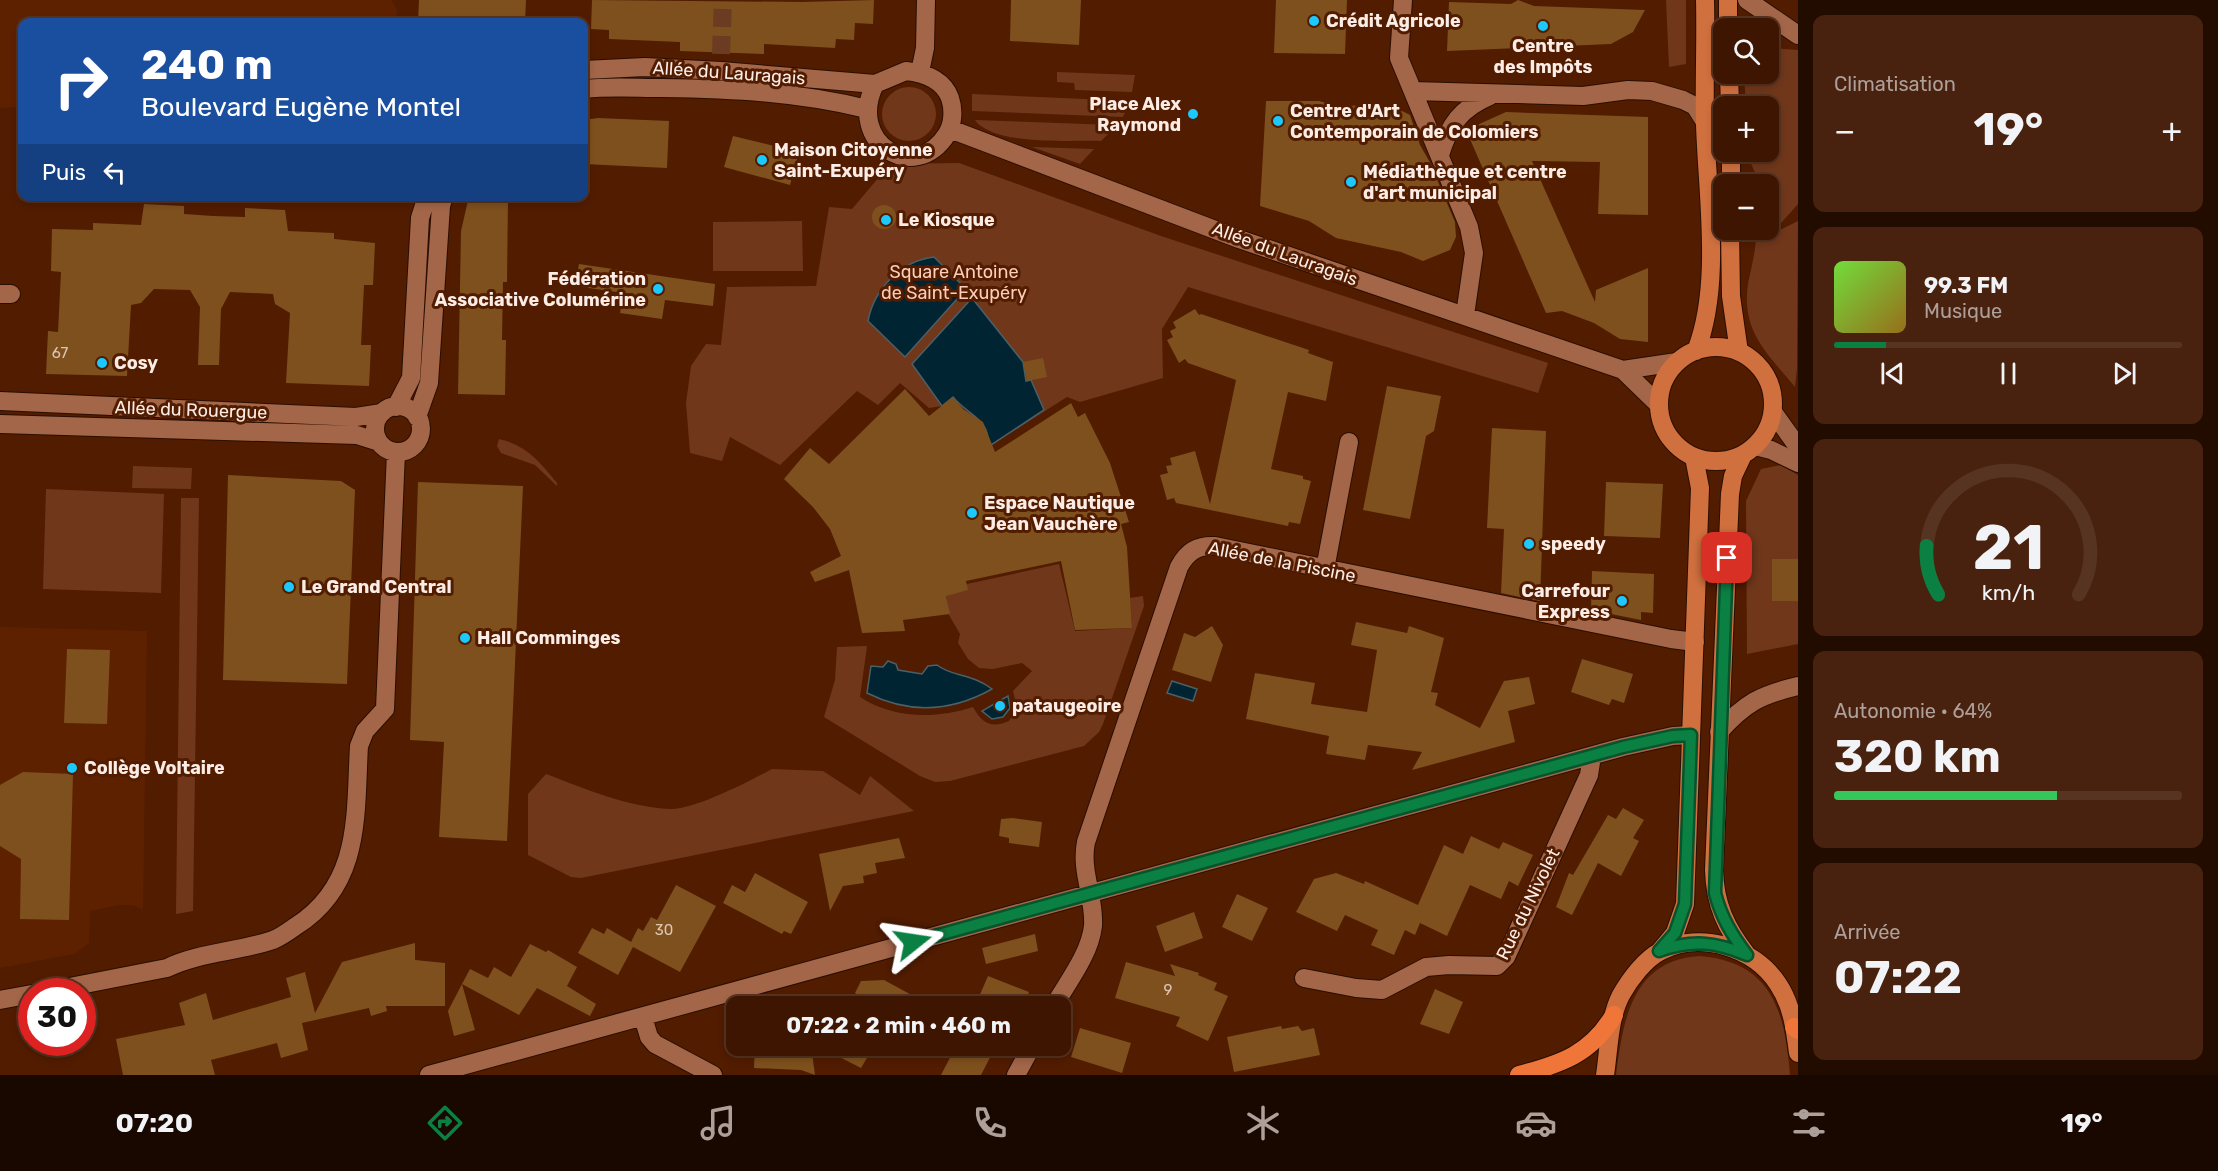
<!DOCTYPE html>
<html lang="fr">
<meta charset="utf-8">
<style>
:root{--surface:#3e1500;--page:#49220f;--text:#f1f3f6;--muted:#ad9f99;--line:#573422;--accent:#0b8043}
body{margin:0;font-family:Rubik,sans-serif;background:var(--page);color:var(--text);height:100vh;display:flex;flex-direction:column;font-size:22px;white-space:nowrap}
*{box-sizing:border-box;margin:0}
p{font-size:20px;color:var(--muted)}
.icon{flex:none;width:33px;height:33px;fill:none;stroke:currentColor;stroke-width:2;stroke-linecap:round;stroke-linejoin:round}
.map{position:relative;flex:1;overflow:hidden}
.details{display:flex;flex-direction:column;gap:15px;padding:15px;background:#220c00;width:420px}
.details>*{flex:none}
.hud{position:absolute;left:18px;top:18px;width:570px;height:183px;border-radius:12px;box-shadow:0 3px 9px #0003,0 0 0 2px var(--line);background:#1a4fa0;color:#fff;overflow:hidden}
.tools{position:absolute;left:1713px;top:18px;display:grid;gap:12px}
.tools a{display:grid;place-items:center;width:66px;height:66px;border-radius:12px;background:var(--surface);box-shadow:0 3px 9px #0003,0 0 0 2px var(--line);font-size:30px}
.speed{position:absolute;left:18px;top:978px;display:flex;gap:12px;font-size:30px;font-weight:700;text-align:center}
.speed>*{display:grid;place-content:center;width:78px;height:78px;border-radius:50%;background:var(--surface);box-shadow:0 3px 9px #0003,0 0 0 2px var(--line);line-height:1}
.speed .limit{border:9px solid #d22;background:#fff;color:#111}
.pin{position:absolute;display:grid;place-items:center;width:51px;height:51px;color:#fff;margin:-26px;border-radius:12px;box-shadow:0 3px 9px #0006}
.me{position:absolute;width:66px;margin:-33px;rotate:75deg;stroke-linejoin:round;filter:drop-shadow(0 0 4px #0008)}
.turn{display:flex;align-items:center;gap:21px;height:126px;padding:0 24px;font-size:27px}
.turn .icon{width:78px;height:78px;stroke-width:2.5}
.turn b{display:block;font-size:42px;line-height:51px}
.then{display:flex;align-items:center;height:57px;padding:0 24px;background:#0003;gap:12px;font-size:22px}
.big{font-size:45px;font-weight:700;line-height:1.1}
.details .widget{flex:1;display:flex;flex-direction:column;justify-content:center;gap:9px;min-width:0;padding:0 21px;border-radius:12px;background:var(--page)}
.details .dial{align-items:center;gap:0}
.dial svg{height:156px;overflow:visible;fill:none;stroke:var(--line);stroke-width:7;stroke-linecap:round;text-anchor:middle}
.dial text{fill:var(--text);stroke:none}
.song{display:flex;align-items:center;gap:18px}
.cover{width:72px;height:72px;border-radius:9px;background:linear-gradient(135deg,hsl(100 70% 55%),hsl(40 70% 35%))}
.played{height:6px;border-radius:3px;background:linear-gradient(90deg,var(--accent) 15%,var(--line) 15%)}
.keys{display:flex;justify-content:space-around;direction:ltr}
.heat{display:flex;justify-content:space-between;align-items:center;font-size:33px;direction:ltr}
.charge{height:9px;border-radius:4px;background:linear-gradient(90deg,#34c759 64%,var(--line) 0)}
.trip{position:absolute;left:726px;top:996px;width:345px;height:60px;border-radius:12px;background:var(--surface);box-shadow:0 3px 9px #0003,0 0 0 2px var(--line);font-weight:700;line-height:60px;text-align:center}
.tab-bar{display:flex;height:96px;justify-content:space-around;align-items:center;background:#190800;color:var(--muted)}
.tab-bar .icon{width:42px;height:42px}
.tab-bar .selected{color:var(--accent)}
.tab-bar b{font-size:27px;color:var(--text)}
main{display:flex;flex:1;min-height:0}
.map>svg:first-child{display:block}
</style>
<main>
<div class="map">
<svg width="1798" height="1075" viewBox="0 0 1798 1075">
<rect width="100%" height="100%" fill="#521c00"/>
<!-- built -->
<path fill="#5e2100" d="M0,0H391L397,10L396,22H22V107L0,108Z
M0,627L147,631L143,910L133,905H119L90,911L89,943L74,954L0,968Z"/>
<!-- green -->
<path fill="#70371b" d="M1666,0H1686V64L1669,67Z
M1769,48L1798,50V204L1782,222L1769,226L1768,184H1760L1749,159L1748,152H1768V106H1746L1744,74H1768Z
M1057,72L1135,75L1132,92L1075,90L1074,83L1057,82Z
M882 114a27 27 0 1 1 54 0a27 27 0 1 1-54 0Z
M972,94L1130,101L1123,117L972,111Z
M975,120L1114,125V128L1101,141C1071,140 993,146 975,120Z
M1032,147L1094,149L1080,164Z
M959,163L1161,236L1548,363L1538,393L1188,287L1162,329L1163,378L1080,402L1067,397L988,447C991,418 968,416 953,397L942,406L929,408L900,383L878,405L857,391L780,465L730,437L722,461L690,453L686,403L691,366L706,344L721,345L727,287L816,286L829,207L852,209L890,164Z
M802,221L803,271H713V222Z
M1798,221L1797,369L1795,387C1768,354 1741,332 1748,284C1751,268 1755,255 1756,238L1774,233Z
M499,439C526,445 540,462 557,483V486L535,465L501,453L497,446Z
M1781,465L1798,475V644L1747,654L1746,501L1761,469Z
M133,466L192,468L191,489L132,488Z
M46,489L164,494L161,593L43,589Z
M181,498H199L193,911L176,914Z
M1059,564L1075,631L1132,628L1130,598L1143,596L1144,606L1103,724L1099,732L1084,746L950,781L935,782L920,776L824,717L835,680L837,647L867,646L860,697C894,719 936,719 973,707C982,723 991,729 1009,721L1017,708L1013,691L1032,671L1022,663L993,669L979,668L968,659L958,643L960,634L949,615L946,594L964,589L967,584Z
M772,769L823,771L860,795L870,776L914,811L581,878L571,877L528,855V794L546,774C586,789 627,807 670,809C694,810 750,781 772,769Z
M1700,956C1772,962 1785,1012 1790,1075H1616C1623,1020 1632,960 1700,956Z"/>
<!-- water -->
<path fill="#002431" stroke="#4b6067" stroke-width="1.5" d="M934,257L966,289L905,357L868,321C874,289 901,261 934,257Z
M972,298L1023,362L1026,381L1031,380L1044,410L988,447C991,418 968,416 953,397L942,406L912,364Z
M888,661L896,664L898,670L922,674L928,666L937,665C952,677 971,673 992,689C951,712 909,714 867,693L871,666L883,667Z
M1172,681L1197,689L1193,701L1167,693Z
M1008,696L1010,708L1003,717L992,719L982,711Z"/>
<!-- building -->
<path fill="#7e501d" d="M419,0H526L525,22H418Z
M592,0L802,2L874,0L873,24L855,23L854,40L836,39L835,48L764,44V54L680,51V42L609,39V30L591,29Z
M1011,0H1081L1079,45L1010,41Z
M1276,0H1347L1345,54L1274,53Z
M1518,0L1534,6L1645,10L1633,32L1611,44L1447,51L1449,2L1511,4Z
M1266,101H1319L1337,106L1390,105L1410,115L1420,145L1432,166V174L1436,177L1455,222L1456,237L1450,250L1423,261L1401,252L1336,238L1309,221L1260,206Z
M1506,112L1648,117V215L1598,214L1600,162L1532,161L1595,302L1596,290L1648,268V342L1620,339L1594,323L1562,311L1546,313L1466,130Z
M598,118L669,121L667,168L584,164V120Z
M733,136L799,152L790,185L724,167Z
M469,196H508L507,282H503L502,340H506L505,395L458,394L461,231Z
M144,204L184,206V214L213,216L245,217V208L285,210L288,231L334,233V239L375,243L373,285H364L361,345H371L369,386L286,383L290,313L275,304L273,294L230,292L221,309L219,365H198L200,307L190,290L154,289L141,303L131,305L127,376L46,374L48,331L58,332L61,272L51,271L52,229L93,230V223L141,225Z
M872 217a12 12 0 1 1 24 0a12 12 0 1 1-24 0Z
M579,264L715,284L713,306L665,300L662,319L620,313L623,293L575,286Z
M1195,309L1199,315L1201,314L1309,350L1308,353L1333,362L1326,401L1288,392L1271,469L1303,476V479L1311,481L1300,524L1289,522L1288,526L1176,503L1174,498L1167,500L1160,475L1168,473L1166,466L1172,465L1170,458L1195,451L1210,504L1236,380L1188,363L1185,359L1179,363L1167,340L1173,337L1170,331L1176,328L1173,322Z
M1043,358L1047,377L1027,381L1023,362Z
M1387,386L1441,396L1434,431L1426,436L1410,519L1363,510Z
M905,389L929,416L953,397L963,409L983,422L995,452L1071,403L1078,417L1085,413L1110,463L1129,522L1121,524L1127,547L1132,628L1075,630L1061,561L966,581L968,590L946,596L950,614L903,620L905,631L862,633L849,570L815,582L810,572L841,556L830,529L813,507L784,479L810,448L829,464Z
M1492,428L1546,431L1540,601L1501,593L1504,529L1487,528Z
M228,475L341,481L355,490L347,684L223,680Z
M418,482L523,486L507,841L439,837L444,742L410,740Z
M1606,482L1663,484L1660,538L1604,536Z
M1772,559H1798V601H1772Z
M1592,571L1654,574L1653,613L1641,612V620L1591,610Z
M1356,622L1407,633L1409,626L1444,638L1431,692L1438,693L1435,705L1480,728L1504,681L1529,677L1535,704L1508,711L1515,742L1412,770L1422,752L1368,745L1365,760L1326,754L1329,736L1246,719L1255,673L1315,683L1311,704L1367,712L1377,650L1351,645Z
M1212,626L1223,645L1211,682L1172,670L1184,633L1195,637Z
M67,649L110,650L107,724L64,723Z
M1582,659L1633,674L1624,703L1612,699L1609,705L1571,692Z
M23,772L73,774L69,920L20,919L21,859L0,846V785Z
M1623,808L1644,820L1633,838L1639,841L1621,876L1598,863L1572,915L1556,907L1569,873L1573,875L1608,815L1616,819Z
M1012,818L1042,822L1039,847L1009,843V838L999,836L1001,819Z
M1471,836L1499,849L1503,842L1533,855L1518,886L1509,881L1501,899L1470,885L1447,936L1420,923L1415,935L1405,930L1394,955L1371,945L1378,930L1345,915L1337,931L1296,912L1314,879L1336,873L1364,884L1365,881L1418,905L1444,845L1463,854Z
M899,838L905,858L875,863L877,873L863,876L864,883L843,886L830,911L819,854Z
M755,873L808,902L791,934L784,931L782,934L723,903L732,885L745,892Z
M676,885L716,906L680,972L633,947L618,975L578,953L592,928L604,934L607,928L631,942L638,928L643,931L651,917L657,920Z
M1237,894L1268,908L1252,941L1222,927Z
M1194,912L1203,938L1165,952L1156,926Z
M1035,934L1038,951L986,964L982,948Z
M415,943V960L445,963V1006H386L387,1011L371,1016L369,1008L302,1023L308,1050L281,1058L277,1043L211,1060L215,1075H123L116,1039L185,1025L179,1003L206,993L213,1020L291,997L286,978L305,972L315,1013L342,962Z
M530,944L546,952L548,950L577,967L567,986L596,1004L590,1016L537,988L519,1015L462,984L470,969L488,978L494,967L511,977Z
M1126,962L1175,976L1170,964L1199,973L1198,975L1217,983L1214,990L1228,996L1208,1041L1176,1026L1180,1017L1115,998Z
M988,976L1029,992L1024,1006H975Z
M884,980L932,1006H855L861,997L855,993L861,981Z
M462,984L475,1030L454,1036L448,1011Z
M1435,989L1463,1002L1449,1034L1420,1024Z
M1281,1026L1282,1029L1298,1026L1302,1031L1314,1028L1320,1055L1234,1072L1227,1037Z
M1080,1028L1131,1043L1122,1073L1071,1057Z
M755,1046H811L815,1075L801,1070L754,1068Z
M818,1046H874L861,1068Z
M956,1046H996L981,1075H941Z"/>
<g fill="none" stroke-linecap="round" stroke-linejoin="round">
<!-- minor-tunnel -->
<path stroke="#6b3b22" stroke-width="18" stroke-dasharray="18 9" stroke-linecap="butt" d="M721,54L723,0"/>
<defs>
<path id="minor" d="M1403,0L1399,58L1469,227L1474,253L1465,315
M1747,0L1798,35
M584,70L645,67L721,71L875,84
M906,71C924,73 943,79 950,98C954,110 953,124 947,134C915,185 846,143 875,84Z
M920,72L925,48L926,0
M584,89C609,86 636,88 662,88C732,89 799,92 867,109
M1413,91L1583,96L1628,90L1652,91L1683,100L1695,106L1705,122
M950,129L1239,239L1623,370L1659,405
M1440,155C1449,125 1461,108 1490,96
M0,294H11
M1623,370L1677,362
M0,401L356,417L382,413
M375 429a23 23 0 1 1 46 0a23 23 0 1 1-46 0Z
M396,407L411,378L420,218L427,196
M1773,412L1798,447
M417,417L429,383L441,206L444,196
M0,424L357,435L379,442
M1755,446L1771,450L1798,463
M1325,569L1349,442
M1719,732C1745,703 1760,695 1798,686
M1304,978L1356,988L1382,990L1426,967L1449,965L1497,966L1506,957L1589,775L1592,756
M44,992L167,968C200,952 238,952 273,940C281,937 289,931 296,926C362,884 355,814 359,746L365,731L385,709L396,452
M0,1000L32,994
M1054,1006C1067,983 1090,954 1093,926C1095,898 1080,871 1086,842L1179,567C1187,552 1197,545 1215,546L1671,639L1695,642
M643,1017L649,1037L655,1044L713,1075
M429,1075L1623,747L1673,736L1691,735
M1016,1075L1032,1046"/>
<path id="major" d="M1728,0V28
M1729,74L1730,106
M1731,184V152
M1730,230L1731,296L1739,352
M1659 404a57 57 0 1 1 114 0a57 57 0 1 1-114 0Z
M1696,351C1722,285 1707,194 1705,124C1704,83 1706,41 1705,0
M1743,455L1733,476L1730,494L1714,870C1715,905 1726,928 1747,955
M1660,951L1675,933L1685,904L1700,488L1694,457
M1605,1075C1609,1049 1609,1018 1621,995C1630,979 1645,959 1661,951C1700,931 1754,947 1778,984C1792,1005 1795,1029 1798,1053"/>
<path id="highway" d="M1794,1027L1798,1030
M1519,1075C1561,1064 1591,1054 1614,1015"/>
</defs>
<!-- minor casing -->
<use href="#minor" stroke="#2b0e02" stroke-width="20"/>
<!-- major casing -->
<use href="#major" stroke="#2b0e02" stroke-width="20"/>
<!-- highway casing -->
<use href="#highway" stroke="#2b0e02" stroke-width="20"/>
<!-- minor -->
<use href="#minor" stroke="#a36649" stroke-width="18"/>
<!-- major -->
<use href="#major" stroke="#d1703f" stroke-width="18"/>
<!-- highway -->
<use href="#highway" stroke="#ef7638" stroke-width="18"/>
</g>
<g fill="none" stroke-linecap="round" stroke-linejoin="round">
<defs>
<path id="route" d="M913,942L1623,747L1673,736L1691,735L1685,904L1675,933L1659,951C1692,939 1716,942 1747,955C1732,935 1721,917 1715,893L1727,558"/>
</defs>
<!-- route casing -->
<use href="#route" stroke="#07532c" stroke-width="15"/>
<!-- route -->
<use href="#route" stroke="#0b8043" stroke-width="10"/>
</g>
<!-- markers -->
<g fill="#1bc9fc" stroke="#521c00" stroke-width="2">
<circle cx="1314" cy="21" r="6"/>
<circle cx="1543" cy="26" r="6"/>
<circle cx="1193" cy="114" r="6"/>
<circle cx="1278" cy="121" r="6"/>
<circle cx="762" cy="160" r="6"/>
<circle cx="1351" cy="182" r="6"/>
<circle cx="886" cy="220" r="6"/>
<circle cx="658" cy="289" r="6"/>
<circle cx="102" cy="363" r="6"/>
<circle cx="972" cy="513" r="6"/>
<circle cx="1529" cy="544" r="6"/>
<circle cx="289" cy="587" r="6"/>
<circle cx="1622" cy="601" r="6"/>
<circle cx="465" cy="638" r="6"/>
<circle cx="1000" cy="706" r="6"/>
<circle cx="72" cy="768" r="6"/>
</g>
<g text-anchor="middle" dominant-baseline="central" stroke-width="6" stroke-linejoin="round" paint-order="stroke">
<!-- number labels -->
<g font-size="15" fill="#dcc5b4">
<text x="60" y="353">67</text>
<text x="664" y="930">30</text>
<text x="1168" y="990">9</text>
</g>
<!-- poi labels -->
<g font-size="18" font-weight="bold" fill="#fbece6" stroke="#521c00" text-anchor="start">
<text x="1326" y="21">Crédit Agricole</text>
<text x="1543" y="46" text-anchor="middle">Centre<tspan x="1543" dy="21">des Impôts</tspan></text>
<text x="1181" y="104" text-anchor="end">Place Alex<tspan x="1181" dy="21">Raymond</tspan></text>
<text x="1290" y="111">Centre d'Art<tspan x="1290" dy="21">Contemporain de Colomiers</tspan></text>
<text x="774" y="150">Maison Citoyenne<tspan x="774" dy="21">Saint-Exupéry</tspan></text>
<text x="1363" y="172">Médiathèque et centre<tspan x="1363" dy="21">d'art municipal</tspan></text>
<text x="898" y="220">Le Kiosque</text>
<text x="646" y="279" text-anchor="end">Fédération<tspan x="646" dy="21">Associative Columérine</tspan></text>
<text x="114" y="363">Cosy</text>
<text x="984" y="503">Espace Nautique<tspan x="984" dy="21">Jean Vauchère</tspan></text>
<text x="1541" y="544">speedy</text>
<text x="301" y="587">Le Grand Central</text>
<text x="1610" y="591" text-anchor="end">Carrefour<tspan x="1610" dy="21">Express</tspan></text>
<text x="477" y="638">Hall Comminges</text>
<text x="1012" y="706">pataugeoire</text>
<text x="84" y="768">Collège Voltaire</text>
</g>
<!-- street labels -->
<g font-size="18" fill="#fbece6" stroke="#521c00">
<text transform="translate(729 73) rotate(4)">Allée du Lauragais</text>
<text transform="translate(1285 254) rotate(20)">Allée du Lauragais</text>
<text transform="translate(191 410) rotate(2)">Allée du Rouergue</text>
<text transform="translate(1282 562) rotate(11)">Allée de la Piscine</text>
<text transform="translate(1528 904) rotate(-64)">Rue du Nivolet</text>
</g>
<!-- park labels -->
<g font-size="18" fill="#fccdb9" stroke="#521c00">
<text x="954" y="272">Square Antoine<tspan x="954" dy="21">de Saint-Exupéry</tspan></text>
</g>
</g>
</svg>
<div class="tools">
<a><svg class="icon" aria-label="search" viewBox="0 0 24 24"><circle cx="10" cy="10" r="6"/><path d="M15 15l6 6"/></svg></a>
<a>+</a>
<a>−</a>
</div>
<div class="speed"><div class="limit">30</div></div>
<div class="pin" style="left:1727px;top:558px;background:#d93025"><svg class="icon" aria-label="arrive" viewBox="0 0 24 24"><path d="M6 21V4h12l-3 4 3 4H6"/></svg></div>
<svg class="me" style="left:913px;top:942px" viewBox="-20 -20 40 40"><path d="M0-17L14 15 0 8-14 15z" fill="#0b8043" stroke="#fff" stroke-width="4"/></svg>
<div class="trip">07:22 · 2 min · 460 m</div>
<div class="hud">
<div class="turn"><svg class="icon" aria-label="right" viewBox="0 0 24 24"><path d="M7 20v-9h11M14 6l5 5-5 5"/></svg><div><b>240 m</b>Boulevard Eugène Montel</div></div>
<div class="then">Puis<svg class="icon" aria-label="left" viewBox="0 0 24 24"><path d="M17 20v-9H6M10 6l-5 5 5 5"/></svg></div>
</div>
</div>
<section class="details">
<div class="widget"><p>Climatisation</p>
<div class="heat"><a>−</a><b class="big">19°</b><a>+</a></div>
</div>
<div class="widget">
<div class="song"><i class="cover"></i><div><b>99.3 FM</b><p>Musique</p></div></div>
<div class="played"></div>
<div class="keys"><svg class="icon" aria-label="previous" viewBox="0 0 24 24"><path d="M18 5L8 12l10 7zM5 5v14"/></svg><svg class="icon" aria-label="pause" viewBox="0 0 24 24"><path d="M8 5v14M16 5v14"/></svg><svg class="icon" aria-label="next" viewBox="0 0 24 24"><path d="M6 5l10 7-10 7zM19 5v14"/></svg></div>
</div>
<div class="widget dial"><svg viewBox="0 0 100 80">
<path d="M14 69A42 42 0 1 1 86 69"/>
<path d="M14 69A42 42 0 0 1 8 44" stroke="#0b8043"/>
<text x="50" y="56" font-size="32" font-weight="700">21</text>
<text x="50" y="72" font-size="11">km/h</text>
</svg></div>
<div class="widget"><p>Autonomie · 64%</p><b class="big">320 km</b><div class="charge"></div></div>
<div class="widget"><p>Arrivée</p><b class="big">07:22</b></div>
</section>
</main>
<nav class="tab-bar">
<b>07:20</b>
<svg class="icon selected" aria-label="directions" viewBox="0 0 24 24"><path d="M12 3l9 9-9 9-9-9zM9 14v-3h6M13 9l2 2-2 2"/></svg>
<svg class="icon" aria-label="music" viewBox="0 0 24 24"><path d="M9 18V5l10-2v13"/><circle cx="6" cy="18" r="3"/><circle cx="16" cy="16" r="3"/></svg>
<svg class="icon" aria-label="phone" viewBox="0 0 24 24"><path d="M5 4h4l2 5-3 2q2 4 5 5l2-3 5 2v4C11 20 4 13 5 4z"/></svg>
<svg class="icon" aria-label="climate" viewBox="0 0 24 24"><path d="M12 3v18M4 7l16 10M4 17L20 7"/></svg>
<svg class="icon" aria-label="car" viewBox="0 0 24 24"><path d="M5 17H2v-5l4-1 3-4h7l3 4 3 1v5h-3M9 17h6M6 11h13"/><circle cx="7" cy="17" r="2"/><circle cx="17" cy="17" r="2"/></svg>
<svg class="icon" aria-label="filters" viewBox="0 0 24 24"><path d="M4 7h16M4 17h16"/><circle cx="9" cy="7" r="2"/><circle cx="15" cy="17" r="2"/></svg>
<b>19°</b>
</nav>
